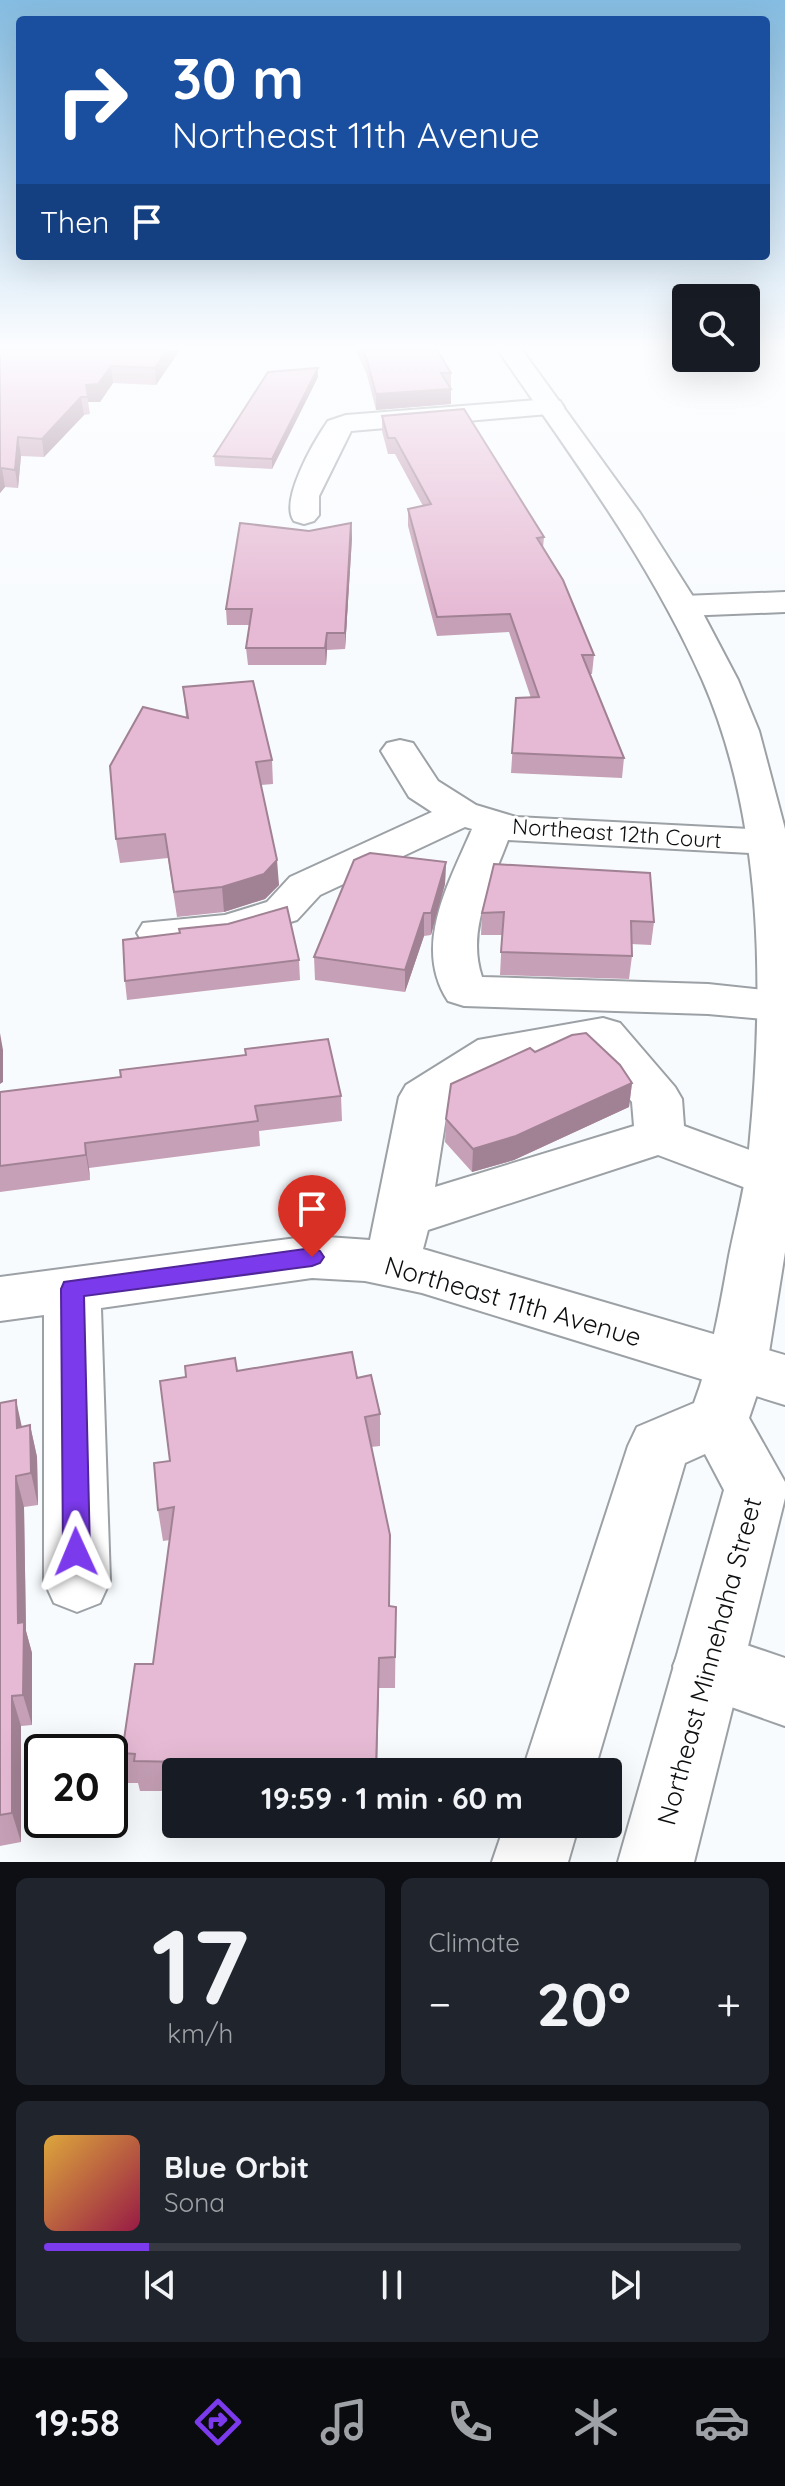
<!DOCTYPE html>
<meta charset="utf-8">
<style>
:root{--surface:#171b24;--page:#20242c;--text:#f1f3f6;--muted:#9ea1a6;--line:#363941;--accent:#7c3aed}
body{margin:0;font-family:Quicksand,sans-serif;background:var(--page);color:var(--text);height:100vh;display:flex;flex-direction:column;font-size:30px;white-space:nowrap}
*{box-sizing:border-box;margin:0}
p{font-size:26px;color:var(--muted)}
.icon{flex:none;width:44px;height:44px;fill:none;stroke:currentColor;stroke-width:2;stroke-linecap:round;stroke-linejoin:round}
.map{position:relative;height:1862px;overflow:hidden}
.details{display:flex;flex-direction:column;gap:16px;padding:16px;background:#0d0f14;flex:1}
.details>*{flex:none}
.guide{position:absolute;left:16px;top:16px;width:754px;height:244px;border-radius:8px;box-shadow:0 8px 32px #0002;background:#1a4fa0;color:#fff;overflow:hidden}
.fabs{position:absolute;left:672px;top:284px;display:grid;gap:16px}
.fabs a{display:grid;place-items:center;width:88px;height:88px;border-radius:8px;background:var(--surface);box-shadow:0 8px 32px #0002;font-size:40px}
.speed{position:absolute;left:24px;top:1734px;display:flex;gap:16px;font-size:40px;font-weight:700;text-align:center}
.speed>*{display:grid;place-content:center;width:104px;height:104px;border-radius:50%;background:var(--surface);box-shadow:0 8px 32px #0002;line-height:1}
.speed .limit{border:4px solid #111;border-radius:12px;background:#fff;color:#111}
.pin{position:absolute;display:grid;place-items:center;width:68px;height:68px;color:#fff;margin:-82px -34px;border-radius:50% 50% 50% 0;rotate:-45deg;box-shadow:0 0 8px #0007}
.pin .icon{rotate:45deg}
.me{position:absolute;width:88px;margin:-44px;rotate:359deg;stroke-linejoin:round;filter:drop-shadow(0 0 6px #0008)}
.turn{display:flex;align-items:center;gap:28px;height:168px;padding:0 24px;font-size:36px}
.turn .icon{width:104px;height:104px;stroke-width:2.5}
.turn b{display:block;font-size:56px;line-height:68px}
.then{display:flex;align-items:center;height:76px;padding:0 24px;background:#0003;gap:16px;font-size:30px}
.big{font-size:60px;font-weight:700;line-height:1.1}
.details .tile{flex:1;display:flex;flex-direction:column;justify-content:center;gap:12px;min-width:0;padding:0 28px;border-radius:12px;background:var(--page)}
.details .dial{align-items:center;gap:0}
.dial b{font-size:104px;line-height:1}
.song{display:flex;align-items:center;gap:24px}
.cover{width:96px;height:96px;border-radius:12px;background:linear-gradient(135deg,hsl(40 70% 55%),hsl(340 70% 35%))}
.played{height:8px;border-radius:4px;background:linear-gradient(90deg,var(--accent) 15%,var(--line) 15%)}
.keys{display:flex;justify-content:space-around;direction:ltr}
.heat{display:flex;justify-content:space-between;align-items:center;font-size:44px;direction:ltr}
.details .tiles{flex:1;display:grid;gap:16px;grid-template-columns:1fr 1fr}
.tile:last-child{grid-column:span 2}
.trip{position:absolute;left:162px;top:1758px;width:460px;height:80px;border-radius:8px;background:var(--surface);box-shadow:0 8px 32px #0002;font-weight:700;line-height:80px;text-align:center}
.dock{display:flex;height:128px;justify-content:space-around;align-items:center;background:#090b0e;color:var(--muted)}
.dock .icon{width:56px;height:56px}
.dock .active{color:var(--accent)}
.dock b{font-size:36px;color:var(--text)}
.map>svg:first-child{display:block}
</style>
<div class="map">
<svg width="785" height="1862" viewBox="0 0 785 1862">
<rect width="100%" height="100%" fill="#f8fbfe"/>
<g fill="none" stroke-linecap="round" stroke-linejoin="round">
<defs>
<path id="minor" d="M551,399L560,401L564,407L560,413L351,431L319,496V515L314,521L304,524L294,521C279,501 314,441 328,421L346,415Z
M785,592V612L683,616L671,613L667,606L671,599L683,596Z
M400,740L413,743L438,781L476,805L516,817L768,830L782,833L785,847L768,854L508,840C492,883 466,930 482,977L708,984L782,992L785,993V1021L708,1014L464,1006L448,1001C412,946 449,883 472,829L465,827L320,895L297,920L229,941L159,947L143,943L137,933L143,923L225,915L267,902L290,877L432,812L409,797L381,751L387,743Z
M603,1018L620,1023L675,1087L682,1099L684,1126L785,1163V1193L770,1197L658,1155L428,1230L423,1249L785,1355V1405L422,1293L365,1281L312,1278L101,1308L110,1581L100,1603L77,1612L54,1603L44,1581V1315L0,1321V1277L312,1236L370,1240L399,1097L406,1085L478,1040ZM591,1052L632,1102L634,1126L435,1187L448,1105L508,1065Z
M708,1632L785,1658V1726L683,1690L673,1666L683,1642Z"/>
<path id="major" d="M498,350H522L640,513L699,606L738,680L759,731L785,829V1252L767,1365L749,1418L785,1482V1498L694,1862H618L724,1490L705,1454L685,1463L594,1772H522L628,1446L637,1427L694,1403C712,1355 720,1306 729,1256C736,1221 746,1185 749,1149C764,996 765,822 702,679C649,560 571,456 498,350Z
M505,1824H579L568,1862H492Z"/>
</defs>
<!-- minor casing -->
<use href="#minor" stroke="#9ca1a6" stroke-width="4"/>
<!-- major casing -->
<use href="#major" stroke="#9ca1a6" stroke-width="4"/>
<!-- minor -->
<use href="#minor" fill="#fff" fill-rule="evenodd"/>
<!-- major -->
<use href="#major" fill="#fff" fill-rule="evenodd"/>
</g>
<!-- wall -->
<path fill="#c6a0b6" d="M0,350H180L156,385L113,383L100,402H88L90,414L84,415L44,457L21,456L18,488L5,487L0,493Z
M356,350H437L451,373V404L376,410L367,375Z
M318,377L272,469L215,466L214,456Z
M382,416L544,537L543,548L594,655L592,674H589L624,758L622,778L511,773L516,698H531L509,632L437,636L408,526V509L423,506L395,454H388L382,431Z
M351,523L352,538L345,649L327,650L326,665H248L246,648L250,625H227L226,609L309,531Z
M183,687L272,760L273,784L261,785L279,885L265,899L224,912L177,917L168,858L120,863L116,839L186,717Z
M446,862L445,884L431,935L424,936L405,992L315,980L314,957Z
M494,864L654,922L651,945L631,944L632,956L629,979L500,975L502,935H481L482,913Z
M228,924L299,960L300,980L127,1000L125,981L180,933Z
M535,1052L632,1083L629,1107L514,1160L472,1172L445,1142L446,1119Z
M0,1092L341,1096L342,1121L259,1131L260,1146L89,1168L90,1180L0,1192Z
M237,1371L357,1378L380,1414V1446L371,1447L389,1606L396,1607L395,1688H379L377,1772H176V1791H140L138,1783H128L122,1753L153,1664L170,1540L163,1541L158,1510L170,1461Z
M0,1403L22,1427L30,1425L37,1457L38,1505L24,1507L26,1631L32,1653V1725L21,1726V1842L0,1846Z"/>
<!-- shaded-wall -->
<path fill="#a18294" d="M167,350H180L156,385L155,368Z
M111,366L113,383L100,402H88L86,385Z
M318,368V377L272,469V459Z
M451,389V404L376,410V394Z
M81,397L84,415L44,457L42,439Z
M18,437L21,456L18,488L15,470Z
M2,468L5,487L0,493V471Z
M351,523L352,538L345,649V633Z
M327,633V650L326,665L325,648Z
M277,860L279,885L265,899L224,912L222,887Z
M446,862L445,884L431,935V913Z
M424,913V936L405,992V970Z
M0,1033L3,1050V1082L0,1084Z
M632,1083L629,1107L514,1160L472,1172L473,1149Z
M85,1143L89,1168L90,1180L86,1155Z
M16,1400L23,1432L17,1428Z
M30,1425L37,1457L38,1505L31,1473Z
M16,1476L24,1507L26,1631L32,1653V1725L23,1695L18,1623Z
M379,1658V1688L376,1772Z
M12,1696L21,1726V1842L12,1813Z"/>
<!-- building -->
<path fill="#e6bad4" stroke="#a18294" stroke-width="2" d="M0,350H167L155,368L111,366L98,384L86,385L88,397H81L42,439L18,437L15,470L2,468L0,471Z
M362,350H437L451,373H441L451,389L376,394L367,360Z
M318,368L272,459L214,456L268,372Z
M464,409L544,537L537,538L563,580L594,655H582L624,758L512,753L516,698L539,697L510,614L437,617L408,509L431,504L395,438H388L382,416Z
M240,523L309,531L351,523L345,633H327L325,648H246L252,609H226Z
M253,681L272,760L256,762L277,860L264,874L222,887L174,892L165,834L116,839L110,766L143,707L188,718L183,687Z
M370,853L446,862L431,913H424L405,970L314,957L354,860Z
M494,864L650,873L654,922L631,921L632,956L501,952L504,912L482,913Z
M287,907L299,960L125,981L123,940L180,933L179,929L228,924Z
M586,1033L620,1065L632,1083L516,1136L473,1149L446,1119L451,1084L530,1048L535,1052L572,1035Z
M328,1039L341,1096L255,1106L258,1121L85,1143L86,1155L0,1166V1092L121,1077L120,1070L246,1055L245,1049Z
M352,1352L357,1378L371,1375L380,1414L365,1417L390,1535L389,1606L396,1607L395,1657L379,1658L376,1770L337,1769L338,1772H282V1764L134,1761L135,1754L122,1753L135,1664H153L174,1507L158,1510L154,1463L170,1461L160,1381L186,1377L185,1366L235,1358L237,1371Z
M16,1400L17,1428L30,1425L31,1473L16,1476L18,1623L24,1622L23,1695L12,1696V1813L0,1815V1403Z"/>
<!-- sky -->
<linearGradient id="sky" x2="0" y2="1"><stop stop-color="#85bce1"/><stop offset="0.57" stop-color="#fcfdff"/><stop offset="1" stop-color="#fcfdff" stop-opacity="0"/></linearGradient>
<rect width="785" height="611" fill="url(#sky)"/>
<!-- route -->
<path fill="#7c3aed" stroke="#51269a" stroke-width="2" d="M312,1248L320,1251L324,1257L320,1263L312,1266L84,1296L90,1552L86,1560L76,1564L67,1560L63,1552L61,1289L64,1282Z"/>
<g text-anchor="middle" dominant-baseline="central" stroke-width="6" stroke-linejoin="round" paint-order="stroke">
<!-- street labels -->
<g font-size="22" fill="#0c0e10" stroke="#fff">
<text transform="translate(617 833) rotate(4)">Northeast 12th Court</text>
</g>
<!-- near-street labels -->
<g font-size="26" fill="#0c0e10" stroke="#fff">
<text transform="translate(513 1301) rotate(16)">Northeast 11th Avenue</text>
<text transform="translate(709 1661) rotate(-75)">Northeast Minnehaha Street</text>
</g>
</g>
</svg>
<div class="fabs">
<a><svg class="icon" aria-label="search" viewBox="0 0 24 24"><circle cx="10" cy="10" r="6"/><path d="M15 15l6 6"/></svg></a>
</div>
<div class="speed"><div class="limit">20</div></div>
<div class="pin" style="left:312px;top:1257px;background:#d93025"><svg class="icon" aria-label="arrive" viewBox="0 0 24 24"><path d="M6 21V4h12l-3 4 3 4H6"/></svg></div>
<svg class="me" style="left:76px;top:1552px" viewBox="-20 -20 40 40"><path d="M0-17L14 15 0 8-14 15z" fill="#7c3aed" stroke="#fff" stroke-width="4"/></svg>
<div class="trip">19:59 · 1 min · 60 m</div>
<div class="guide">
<div class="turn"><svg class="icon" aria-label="right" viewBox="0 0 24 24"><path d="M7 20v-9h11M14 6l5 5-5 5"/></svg><div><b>30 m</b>Northeast 11th Avenue</div></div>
<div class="then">Then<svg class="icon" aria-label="arrive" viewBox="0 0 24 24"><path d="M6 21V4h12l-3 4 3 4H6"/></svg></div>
</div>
</div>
<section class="details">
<div class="tiles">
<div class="tile dial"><b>17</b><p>km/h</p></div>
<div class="tile"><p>Climate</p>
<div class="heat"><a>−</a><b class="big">20°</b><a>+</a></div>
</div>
<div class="tile">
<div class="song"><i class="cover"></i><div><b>Blue Orbit</b><p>Sona</p></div></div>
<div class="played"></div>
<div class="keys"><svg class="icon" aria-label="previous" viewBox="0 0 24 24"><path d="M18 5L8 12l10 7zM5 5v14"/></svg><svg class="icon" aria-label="pause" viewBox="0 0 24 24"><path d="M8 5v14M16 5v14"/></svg><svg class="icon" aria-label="next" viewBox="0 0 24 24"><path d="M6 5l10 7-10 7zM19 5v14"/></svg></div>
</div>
</div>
</section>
<nav class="dock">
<b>19:58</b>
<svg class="icon active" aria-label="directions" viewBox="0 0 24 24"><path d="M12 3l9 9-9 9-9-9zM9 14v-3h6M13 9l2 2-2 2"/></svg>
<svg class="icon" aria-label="music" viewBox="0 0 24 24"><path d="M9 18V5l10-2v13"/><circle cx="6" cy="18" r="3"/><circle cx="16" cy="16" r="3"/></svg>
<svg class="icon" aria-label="phone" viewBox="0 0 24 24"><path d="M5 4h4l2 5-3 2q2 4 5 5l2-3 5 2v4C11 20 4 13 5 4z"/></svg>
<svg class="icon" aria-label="climate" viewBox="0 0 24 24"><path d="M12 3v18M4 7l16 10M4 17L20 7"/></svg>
<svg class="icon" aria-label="car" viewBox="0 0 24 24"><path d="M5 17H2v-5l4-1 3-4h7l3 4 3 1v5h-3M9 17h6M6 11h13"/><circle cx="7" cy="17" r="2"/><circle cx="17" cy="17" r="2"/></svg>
</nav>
